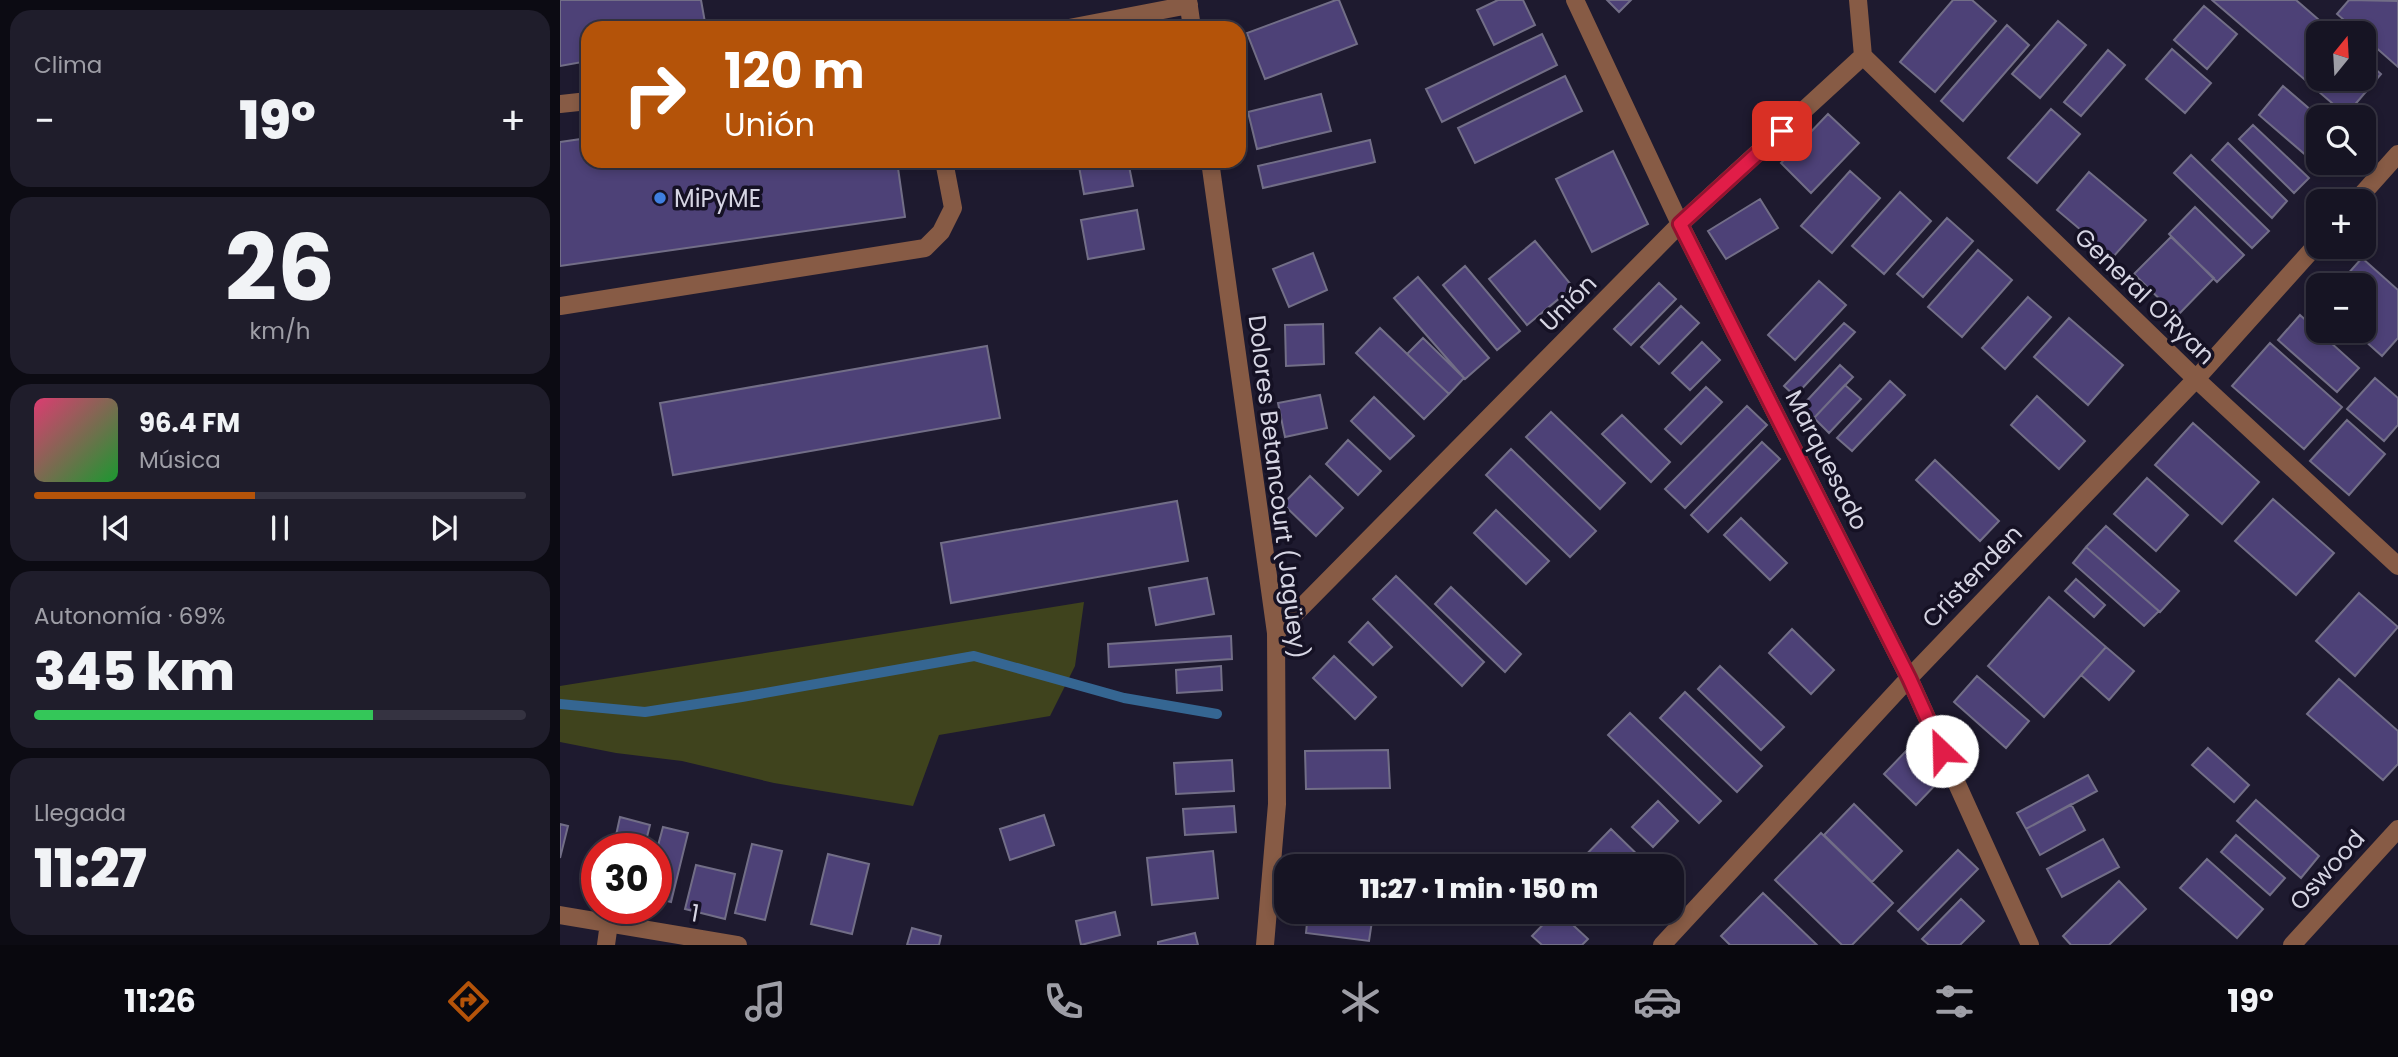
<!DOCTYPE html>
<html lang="es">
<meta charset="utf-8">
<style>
:root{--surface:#161423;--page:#1f1d2b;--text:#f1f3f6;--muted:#9e9ea6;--line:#353341;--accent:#b45309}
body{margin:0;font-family:Poppins,sans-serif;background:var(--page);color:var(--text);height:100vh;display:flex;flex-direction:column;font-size:26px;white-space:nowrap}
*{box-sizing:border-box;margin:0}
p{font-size:23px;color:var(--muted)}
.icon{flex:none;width:38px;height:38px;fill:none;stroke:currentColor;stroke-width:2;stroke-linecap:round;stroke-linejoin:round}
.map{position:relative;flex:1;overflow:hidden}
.side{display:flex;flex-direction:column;gap:10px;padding:10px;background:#0c0b13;width:560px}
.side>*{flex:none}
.top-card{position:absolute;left:21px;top:21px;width:665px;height:147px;border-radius:21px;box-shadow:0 4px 10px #0003,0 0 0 2px var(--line);background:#b45309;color:#fff;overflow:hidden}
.needle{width:46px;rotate:18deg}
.controls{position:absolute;left:1746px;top:21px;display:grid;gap:14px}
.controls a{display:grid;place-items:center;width:70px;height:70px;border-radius:14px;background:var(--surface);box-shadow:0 4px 10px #0003,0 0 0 2px var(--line);font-size:35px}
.speed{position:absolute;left:21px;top:833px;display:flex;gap:14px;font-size:35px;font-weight:700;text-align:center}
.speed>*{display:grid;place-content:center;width:91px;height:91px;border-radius:50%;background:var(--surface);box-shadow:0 4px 10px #0003,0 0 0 2px var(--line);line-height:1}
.speed .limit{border:10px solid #d22;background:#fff;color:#111}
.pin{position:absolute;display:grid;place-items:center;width:60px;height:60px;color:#fff;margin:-30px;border-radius:14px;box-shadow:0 4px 10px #0006}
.me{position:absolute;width:77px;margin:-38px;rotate:336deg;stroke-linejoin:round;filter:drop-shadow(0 0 5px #0008)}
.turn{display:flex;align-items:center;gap:24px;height:147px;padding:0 28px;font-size:32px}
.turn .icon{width:91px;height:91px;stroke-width:2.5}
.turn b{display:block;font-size:49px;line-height:60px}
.big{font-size:52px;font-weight:800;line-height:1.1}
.side .tile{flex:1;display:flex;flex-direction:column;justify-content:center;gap:10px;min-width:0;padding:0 24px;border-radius:21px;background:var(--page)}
.side .dial{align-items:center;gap:0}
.dial b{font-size:91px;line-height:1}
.song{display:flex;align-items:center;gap:21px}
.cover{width:84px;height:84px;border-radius:10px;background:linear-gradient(135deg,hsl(340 70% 55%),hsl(130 70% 35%))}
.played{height:7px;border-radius:4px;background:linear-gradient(90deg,var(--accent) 45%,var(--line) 45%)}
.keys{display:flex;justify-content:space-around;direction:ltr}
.heat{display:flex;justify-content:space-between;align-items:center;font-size:38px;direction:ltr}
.charge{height:10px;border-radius:5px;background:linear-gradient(90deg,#34c759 69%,var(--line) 0)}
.trip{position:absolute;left:714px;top:854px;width:410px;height:70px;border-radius:21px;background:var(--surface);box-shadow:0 4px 10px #0003,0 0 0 2px var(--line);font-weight:800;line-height:70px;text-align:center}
.menu{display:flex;height:112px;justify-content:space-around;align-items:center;background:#09080e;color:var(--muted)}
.menu .icon{width:49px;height:49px}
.menu .selected{color:var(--accent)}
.menu b{font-size:32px;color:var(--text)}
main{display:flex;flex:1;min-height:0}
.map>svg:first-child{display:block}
</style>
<main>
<section class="side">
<div class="tile"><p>Clima</p>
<div class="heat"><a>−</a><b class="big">19°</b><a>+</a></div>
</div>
<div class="tile dial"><b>26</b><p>km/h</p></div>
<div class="tile">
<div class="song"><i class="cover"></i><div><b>96.4 FM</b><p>Música</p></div></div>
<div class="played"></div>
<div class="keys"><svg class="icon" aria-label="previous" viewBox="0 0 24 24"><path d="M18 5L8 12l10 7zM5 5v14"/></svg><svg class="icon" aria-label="pause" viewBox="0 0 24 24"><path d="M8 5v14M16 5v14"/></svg><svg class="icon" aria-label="next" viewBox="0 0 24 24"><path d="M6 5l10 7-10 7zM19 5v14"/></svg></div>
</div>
<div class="tile"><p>Autonomía · 69%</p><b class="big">345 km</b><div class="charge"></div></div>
<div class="tile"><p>Llegada</p><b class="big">11:27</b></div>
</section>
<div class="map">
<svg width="1838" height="945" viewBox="0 0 1838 945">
<rect width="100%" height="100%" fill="#1e1a2f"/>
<!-- green -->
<path fill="#3f431d" d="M524,602L515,666L490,716L379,735L353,806L214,783L122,761L56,753L0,742V686Z"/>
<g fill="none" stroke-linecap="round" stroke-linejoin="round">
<!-- stream -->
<path stroke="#356692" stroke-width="10" d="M0,704L85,712L182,697L414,656L564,698L657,714"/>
</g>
<!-- building -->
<path fill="#4d4177" stroke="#726e87" stroke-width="2" d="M0,0H141L146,28H28V61L0,66Z
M776,0H779L797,44L705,79L687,33Z
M938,0H963L975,25L934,45L917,10Z
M1047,0H1071L1059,12Z
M1393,0H1412L1436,21L1375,92L1340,62Z
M1652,0H1736L1774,33H1759V79H1804V59L1821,74L1786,115Z
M1789,0L1838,1V67L1804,37V33H1799L1777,14Z
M1644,6L1677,34L1647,69L1614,40Z
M1498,21L1526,45L1480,98L1452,74Z
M1447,25L1469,45L1403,121L1381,101Z
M982,34L997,65L882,122L866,89Z
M1612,49L1651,83L1625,113L1586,79Z
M1548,50L1565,65L1521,116L1504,102Z
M1005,76L1022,111L915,163L898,128Z
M1723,86L1759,117V145L1748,157L1699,115Z
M761,94L771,131L697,149L688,112Z
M1491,109L1520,134L1477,183L1448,158Z
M1268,114L1299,143L1251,193L1221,163Z
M1693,125L1749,178L1734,193L1679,139Z
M28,138V161H337L345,217L0,266V142Z
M810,140L815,162L703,188L698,166Z
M1668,143L1727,201L1712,218L1652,160Z
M1053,151L1088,224L1032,252L996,179Z
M1631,155L1709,231L1692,248L1614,173Z
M518,161H568L573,186L524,194Z
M1290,171L1320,198L1272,253L1241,226Z
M1529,172L1586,220L1553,257L1497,210Z
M1340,192L1371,221L1324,274L1292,246Z
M1200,199L1218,228L1166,259L1148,231Z
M1635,207L1684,255L1657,282L1609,234Z
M577,210L584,249L528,259L521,220Z
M1387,218L1413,241L1363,297L1337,274Z
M1611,237L1654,278L1617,316L1574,274Z
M975,241L1013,287L967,325L929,279Z
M1418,250L1452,280L1402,337L1368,307Z
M753,253L767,290L729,307L713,269Z
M1802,258L1838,290V338L1822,356L1794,331H1804V285H1778Z
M905,266L960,331L937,350L883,285Z
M858,277L929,358L905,379L834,298Z
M1259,281L1286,305L1235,360L1208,335Z
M1099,283L1116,299L1071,345L1054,329Z
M1468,297L1491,317L1445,369L1422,348Z
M1121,306L1139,323L1099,364L1081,347Z
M1740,315L1799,368L1777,392L1718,340Z
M1509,318L1563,365L1528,405L1474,357Z
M1284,323L1295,332L1235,396L1224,386Z
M763,324L764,364L726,366L725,325Z
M820,328L889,394L864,419L796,353Z
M863,338L904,378L889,394L847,354Z
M1142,342L1160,360L1130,390L1112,373Z
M1710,343L1782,407L1744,449L1672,386Z
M427,346L440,418L113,475L100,403Z
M1280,365L1293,377L1254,418L1241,407Z
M1815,378L1838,398V425L1824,441L1787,409Z
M1330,381L1345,395L1292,451L1277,438Z
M1285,385L1301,399L1269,433L1254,418Z
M1146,387L1162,402L1121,444L1105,429Z
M760,395L767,428L725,437L718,403Z
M1477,396L1525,441L1499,469L1451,425Z
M814,397L854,436L830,459L791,421Z
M1187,406L1207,425L1125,508L1105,489Z
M991,412L1065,483L1040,509L966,437Z
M1062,415L1110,462L1091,482L1042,434Z
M1787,420L1825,454L1789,495L1750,461Z
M1633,423L1699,482L1662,524L1595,465Z
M788,440L821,471L798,495L766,464Z
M1202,442L1220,459L1148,532L1131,515Z
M951,449L1036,531L1010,557L926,475Z
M1375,460L1439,521L1420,541L1356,480Z
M750,476L783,508L756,536L723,504Z
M1587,478L1628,515L1596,551L1554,514Z
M1713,499L1774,553L1736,595L1675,541Z
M617,501L628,561L391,603L381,543Z
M936,510L989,561L966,584L914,533Z
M1181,518L1227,563L1210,580L1164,535Z
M1546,526L1619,591L1600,612L1526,547Z
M1526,547L1599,611L1584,626L1513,563Z
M836,576L924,662L902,686L813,599Z
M647,578L654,614L596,625L589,588Z
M1516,579L1545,605L1534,617L1505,591Z
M891,587L961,654L945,672L875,604Z
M1799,593L1838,627L1795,676L1756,641Z
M1489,597L1546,647L1484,717L1428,666Z
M808,622L832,647L813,665L789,642Z
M1232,629L1274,670L1251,694L1209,653Z
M671,636L672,659L549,667L548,644Z
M1546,647L1574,671L1549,700L1521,675Z
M774,656L816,697L795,719L753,678Z
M661,666L662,690L617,693L616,670Z
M1160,666L1224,727L1201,750L1138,689Z
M1417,676L1469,721L1446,748L1394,702Z
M1779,679L1838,731V764L1823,780L1747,714Z
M1125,692L1202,766L1177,792L1100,718Z
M1070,713L1161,801L1139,823L1048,735Z
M1349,748L1381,779L1356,805L1324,774Z
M1648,748L1689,785L1674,802L1632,765Z
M828,750L830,788L746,789L745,751Z
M672,760L674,791L616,794L614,763Z
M1528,775L1537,791L1466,829L1457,813Z
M1696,800L1759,856L1741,878L1677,821Z
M1098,801L1118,821L1093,847L1072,827Z
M1294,804L1342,851L1312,882L1264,835Z
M1511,804L1525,830L1480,855L1466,829Z
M674,806L676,832L625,835L623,809Z
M484,815L494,845L450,860L440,829Z
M60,817L90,825L84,849H53Z
M0,824L8,826L0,858Z
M103,827L128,833L111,902L96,898V853Z
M1051,829L1089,866H1021L1018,863Z
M1261,833L1333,903L1292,945H1282L1215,880Z
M1676,835L1725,878L1710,895L1661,852Z
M1543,839L1559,867L1502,897L1487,869Z
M192,844L222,851L205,920L175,913Z
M1398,850L1418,869L1358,930L1338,911Z
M653,851L658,898L592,905L587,858Z
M268,854L309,864L292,934L251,924Z
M1647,859L1703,909L1677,938L1620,888Z
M136,865L175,874L165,919L125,909Z
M1559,881L1586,909L1549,945H1511L1503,936Z
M1203,893L1257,945H1170L1161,936Z
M1401,899L1424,921L1400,945H1369L1362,939Z
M555,912L560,935L521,945L516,921Z
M995,912H999L1028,939L1022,945H982L972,936Z
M748,913L812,921L809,941L746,933Z
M352,928L381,936L379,945H347Z
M635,933L638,945H598V942Z"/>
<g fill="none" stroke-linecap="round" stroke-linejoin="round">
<!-- minor -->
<path stroke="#875b45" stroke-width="18" d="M628,0L632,28
M1015,0L1120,224L1349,678L1470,945
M1298,0L1303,56
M509,28L629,5
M1303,56L1636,379L1838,566
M0,104L28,101
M650,161L716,633L717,804L705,945
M1796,201L1838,154
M0,306L365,248L381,232L393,208L384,161
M716,633L1120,224L1303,56
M0,915L178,945
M46,945L49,923
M1102,945L1349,678L1636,379L1759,242
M1732,945L1838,829"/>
</g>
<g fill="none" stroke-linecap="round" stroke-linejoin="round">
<defs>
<path id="route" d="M1222,131L1120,224L1349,678L1382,751"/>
</defs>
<!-- route casing -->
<use href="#route" stroke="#92132f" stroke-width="18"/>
<!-- route -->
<use href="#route" stroke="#e11d48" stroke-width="12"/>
</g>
<!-- markers -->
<circle fill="#3f7fe0" stroke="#151124" stroke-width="2.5" cx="100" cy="198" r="7"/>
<g text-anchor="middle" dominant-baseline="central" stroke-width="7" stroke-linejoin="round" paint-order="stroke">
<!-- poi labels -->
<g font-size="24" fill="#d6d5e3" stroke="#151124" text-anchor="start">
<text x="114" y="198">MiPyME</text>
</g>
<!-- street labels -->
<g font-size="24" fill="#d6d5e3" stroke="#151124">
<text transform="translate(1585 296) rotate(44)">General O'Ryan</text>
<text transform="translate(1008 303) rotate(-45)">Unión</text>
<text transform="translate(1267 460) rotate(63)">Marquesado</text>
<text transform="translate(718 487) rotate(83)">Dolores Betancourt (Jagüey)</text>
<text transform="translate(1412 576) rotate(-46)">Cristenden</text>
<text transform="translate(1767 870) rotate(-48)">Oswood</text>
<text transform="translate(135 913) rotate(10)">1</text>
</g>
</g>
</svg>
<div class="controls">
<a><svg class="needle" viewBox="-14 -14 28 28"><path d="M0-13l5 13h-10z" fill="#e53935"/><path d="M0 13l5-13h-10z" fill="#9e9ea6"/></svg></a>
<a><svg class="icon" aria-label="search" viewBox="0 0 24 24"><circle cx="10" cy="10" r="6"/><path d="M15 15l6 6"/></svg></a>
<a>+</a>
<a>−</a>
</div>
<div class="speed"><div class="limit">30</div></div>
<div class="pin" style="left:1222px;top:131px;background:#d93025"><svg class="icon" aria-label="arrive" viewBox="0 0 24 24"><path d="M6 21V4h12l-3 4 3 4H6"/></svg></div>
<svg class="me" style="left:1382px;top:751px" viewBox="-20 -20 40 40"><circle r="19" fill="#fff"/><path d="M0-13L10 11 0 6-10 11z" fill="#e11d48"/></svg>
<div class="trip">11:27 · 1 min · 150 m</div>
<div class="top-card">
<div class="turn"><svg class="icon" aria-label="right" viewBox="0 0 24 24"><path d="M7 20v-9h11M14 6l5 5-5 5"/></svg><div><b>120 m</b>Unión</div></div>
</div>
</div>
</main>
<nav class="menu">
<b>11:26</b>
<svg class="icon selected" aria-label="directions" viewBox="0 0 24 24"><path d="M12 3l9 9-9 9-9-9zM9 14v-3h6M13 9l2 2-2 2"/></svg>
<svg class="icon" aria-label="music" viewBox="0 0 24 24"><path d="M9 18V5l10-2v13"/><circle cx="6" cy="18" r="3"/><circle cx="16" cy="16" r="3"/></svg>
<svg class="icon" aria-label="phone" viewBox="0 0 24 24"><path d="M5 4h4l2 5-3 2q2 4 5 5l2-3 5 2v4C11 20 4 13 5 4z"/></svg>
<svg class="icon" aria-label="climate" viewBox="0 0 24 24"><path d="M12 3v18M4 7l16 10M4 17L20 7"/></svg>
<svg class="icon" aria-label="car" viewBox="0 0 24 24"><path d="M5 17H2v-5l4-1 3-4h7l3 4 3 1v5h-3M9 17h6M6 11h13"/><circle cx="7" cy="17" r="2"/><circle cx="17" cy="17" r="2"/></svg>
<svg class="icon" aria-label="filters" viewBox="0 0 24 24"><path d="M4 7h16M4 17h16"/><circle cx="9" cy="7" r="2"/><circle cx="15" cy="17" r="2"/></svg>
<b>19°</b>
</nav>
